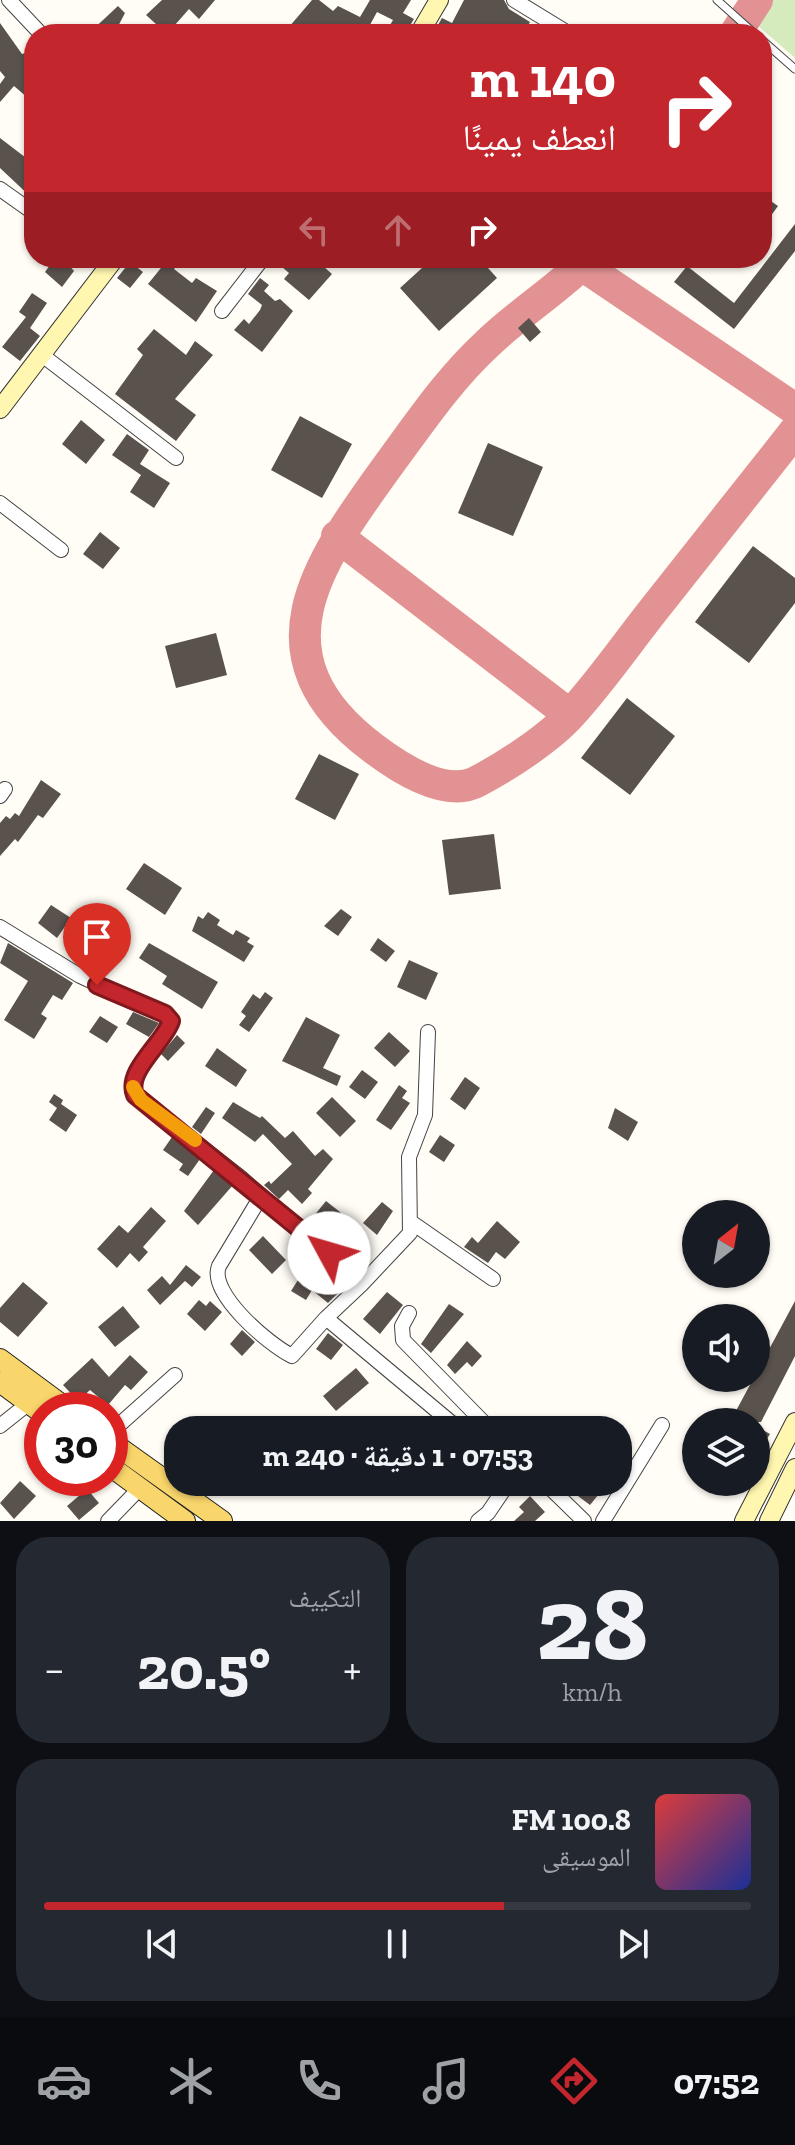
<!DOCTYPE html>
<html lang="ar">
<meta charset="utf-8">
<style>
:root{--surface:#171b24;--page:#242831;--text:#f1f3f6;--muted:#9ea1a6;--line:#363941;--accent:#c4262e}
body{margin:0;font-family:"Zilla Slab","Noto Naskh Arabic",serif;background:var(--page);color:var(--text);direction:rtl;height:100vh;display:flex;flex-direction:column;font-size:30px;white-space:nowrap}
*{box-sizing:border-box;margin:0}
p{font-size:26px;color:var(--muted)}
.icon{flex:none;width:44px;height:44px;fill:none;stroke:currentColor;stroke-width:2;stroke-linecap:round;stroke-linejoin:round}
.map{position:relative;height:1521px;overflow:hidden;direction:ltr}
.details{display:flex;flex-direction:column;gap:16px;padding:16px;background:#0d0f14;flex:1}
.details>*{flex:none}
.banner{position:absolute;left:24px;top:24px;width:748px;height:244px;border-radius:32px;box-shadow:0 2px 6px #0004;direction:rtl;background:#c4262e;color:#fff;overflow:hidden}
.needle{width:52px;rotate:31deg}
.tools{position:absolute;left:682px;top:1200px;display:grid;gap:16px}
.tools a{display:grid;place-items:center;width:88px;height:88px;border-radius:50%;background:var(--surface);box-shadow:0 2px 6px #0004;font-size:40px}
.speed{position:absolute;left:24px;top:1392px;display:flex;gap:16px;font-size:40px;font-weight:700;text-align:center}
.speed>*{display:grid;place-content:center;width:104px;height:104px;border-radius:50%;background:var(--surface);box-shadow:0 2px 6px #0004;line-height:1}
.speed .limit{border:12px solid #d22;background:#fff;color:#111}
.pin{position:absolute;display:grid;place-items:center;width:68px;height:68px;color:#fff;margin:-82px -34px;border-radius:50% 50% 50% 0;rotate:-45deg;box-shadow:0 0 8px #0007}
.pin .icon{rotate:45deg}
.me{position:absolute;width:88px;margin:-44px;rotate:309deg;stroke-linejoin:round;filter:drop-shadow(0 0 6px #0008)}
.turn{display:flex;align-items:center;gap:28px;height:168px;padding:0 24px;font-size:36px}
.turn .icon{width:104px;height:104px;stroke-width:2.5}
.turn b{display:block;font-size:56px;line-height:68px}
.lanes{display:flex;align-items:center;height:76px;padding:0 24px;background:#0003;justify-content:center;gap:40px;direction:ltr}
.lanes .off{opacity:.35}
.big{font-size:60px;font-weight:700;line-height:1.1}
.details .tile{flex:1;display:flex;flex-direction:column;justify-content:center;gap:12px;min-width:0;padding:0 28px;border-radius:32px;background:var(--page)}
.details .dial{align-items:center;gap:0}
.dial b{font-size:104px;line-height:1}
.song{display:flex;align-items:center;gap:24px}
.cover{width:96px;height:96px;border-radius:12px;background:linear-gradient(135deg,hsl(0 70% 55%),hsl(230 70% 35%))}
.played{height:8px;border-radius:4px;background:linear-gradient(90deg,var(--accent) 65%,var(--line) 65%)}
.keys{display:flex;justify-content:space-around;direction:ltr}
.heat{display:flex;justify-content:space-between;align-items:center;font-size:44px;direction:ltr}
.details .tiles{flex:1;display:grid;gap:16px;grid-template-columns:1fr 1fr}
.tile:last-child{grid-column:span 2}
.trip{position:absolute;left:164px;top:1416px;width:468px;height:80px;border-radius:32px;background:var(--surface);box-shadow:0 2px 6px #0004;font-weight:700;line-height:80px;text-align:center;direction:rtl}
.menu{display:flex;height:128px;justify-content:space-around;align-items:center;background:#090b0e;color:var(--muted)}
.menu .icon{width:56px;height:56px}
.menu .current{color:var(--accent)}
.menu b{font-size:36px;color:var(--text)}
.map>svg:first-child{display:block}
</style>
<div class="map">
<svg width="795" height="1521" viewBox="0 0 795 1521">
<rect width="100%" height="100%" fill="#fffdf5"/>
<!-- green -->
<path fill="#d5ebbd" d="M769,0H795V58L755,23Z"/>
<g fill="none" stroke-linecap="round" stroke-linejoin="round">
<!-- taxiway -->
<path stroke="#e29292" stroke-width="32" d="M735,34L757,0
M589,258C557,290 519,313 487,344C448,380 418,425 387,467C316,565 251,656 373,748C398,767 446,799 478,781C507,766 551,737 572,713C603,679 630,639 659,603C704,546 750,488 795,431
M582,265L795,409
M337,536L570,715"/>
</g>
<!-- building -->
<path fill="#5a524d" d="M162,0H215L199,19L189,9L167,34L146,15Z
M312,0H319L333,11L338,6L360,17L370,0H411L403,13L414,19L405,34H385L393,20L377,12L365,34H283Z
M464,0H504L509,9L530,22L523,34H492L480,28L477,34H444L438,25L442,18L452,23Z
M118,6L125,13L114,34H88Z
M0,23L22,54L28,52L26,64L34,70V94L28,98L14,86L0,102V84L5,77L0,71Z
M0,138L34,164V200L0,168Z
M762,195L778,206L762,228Z
M795,224V251L734,329L674,282L687,266L734,303Z
M55,258H73L69,265L74,271L62,287L45,272Z
M169,258H182L174,269L192,283L196,278L217,291L196,322L148,284Z
M289,258H314L332,274L309,300L284,279L289,273L282,267Z
M433,258H479L497,278L439,331L400,288Z
M130,262L143,272L130,288L117,278Z
M260,278L269,285L264,291L275,301L280,299L293,311L262,352L234,330L244,319L249,324L260,310L262,305L248,294Z
M32,293L47,303L30,328L40,336L20,361L2,347L26,317L19,312Z
M529,318L541,332L530,342L518,328Z
M154,329L186,355L195,341L213,355L175,399L196,415L176,441L115,394L143,355L137,349Z
M300,416L352,444L322,498L271,470Z
M81,420L105,440L86,464L62,444Z
M127,434L149,450L140,464L170,483L154,508L130,492L141,475L112,455Z
M488,443L543,467L513,536L458,513Z
M100,532L120,548L103,569L83,554Z
M753,546L795,578V603L749,663L695,622Z
M216,633L227,675L176,688L165,646Z
M627,698L675,736L630,795L581,758Z
M319,754L359,774L335,820L295,799Z
M41,780L61,794L43,818L38,815L18,842L15,839L0,856V823L6,816L10,819L15,813L19,816Z
M494,834L501,889L449,895L442,840Z
M144,863L182,888L165,915L126,889Z
M51,905L71,918L57,938L38,923Z
M341,909L352,917L338,936L324,926Z
M208,912L220,920L217,925L233,935L236,930L250,938L247,942L254,946L244,962L192,931L198,916L203,919Z
M378,938L395,951L386,962L370,950Z
M8,943L73,983L62,1000L53,995L41,1014L47,1018L34,1039L4,1020L28,981L0,963Z
M149,943L218,982L202,1009L162,984L167,976L139,958Z
M409,960L438,973L426,1000L397,987Z
M265,992L273,998L249,1032L239,1025L246,1016L241,1012L253,994L260,999Z
M133,1012L159,1023L149,1037L126,1024Z
M100,1016L118,1027L107,1043L89,1032Z
M306,1017L340,1035L323,1068L341,1076L337,1086L282,1061Z
M389,1032L410,1051L395,1067L374,1048Z
M177,1035L185,1043L168,1061L161,1054Z
M217,1048L247,1070L236,1087L205,1066Z
M362,1070L378,1082L365,1099L349,1087Z
M465,1077L480,1088L465,1110L450,1099Z
M399,1085L407,1091L402,1098L410,1103L391,1130L376,1120Z
M54,1094L63,1100L61,1104L77,1115L66,1132L49,1120L57,1108L49,1102Z
M332,1097L356,1121L340,1137L316,1113Z
M233,1102L260,1118L262,1116L285,1138L293,1131L315,1156L323,1149L333,1159L308,1189L312,1193L302,1204L288,1190L279,1199L264,1185L269,1181L271,1184L292,1164L263,1134L255,1142L222,1118Z
M206,1107L215,1113L201,1134L192,1127Z
M615,1108L638,1122L628,1141L608,1128Z
M440,1135L455,1145L444,1162L429,1152Z
M172,1137L200,1159L188,1176L179,1170L183,1164L163,1150Z
M214,1170L233,1185L198,1225L184,1211Z
M326,1201L354,1223L341,1240L313,1217Z
M382,1202L393,1211L377,1235L363,1223Z
M151,1207L166,1221L143,1247L148,1252L139,1262L130,1253L117,1268L97,1249L119,1225L128,1233Z
M497,1221L520,1242L505,1259L496,1252L488,1263L464,1247L472,1237L478,1243Z
M263,1236L286,1260L272,1274L249,1250Z
M312,1258L346,1285L328,1303L312,1290L306,1300L291,1291Z
M186,1265L201,1277L192,1287L185,1281L160,1305L147,1290L162,1276L170,1285Z
M23,1282L48,1303L18,1337L0,1322V1308Z
M387,1292L403,1305L380,1334L363,1319Z
M199,1300L206,1306L210,1301L222,1312L205,1331L187,1314Z
M795,1301V1356L761,1422H730Z
M449,1304L464,1314L431,1353L421,1344Z
M123,1306L140,1327L115,1347L98,1327Z
M242,1330L255,1342L242,1356L230,1344Z
M328,1333L343,1345L331,1360L316,1349Z
M467,1341L482,1356L472,1367L467,1362L455,1374L447,1365Z
M130,1355L148,1372L131,1390L125,1385L108,1405L90,1390L78,1401L63,1385L92,1358L109,1377Z
M356,1368L369,1383L336,1411L323,1396Z
M756,1426L770,1434L756,1456Z
M20,1481L36,1496L14,1519L0,1503Z
M583,1482H594L603,1489L590,1505L574,1493Z
M87,1489L99,1503L79,1520L67,1506Z
M530,1496L545,1512L535,1521H514L524,1512L519,1507Z"/>
<g fill="none" stroke-linecap="round" stroke-linejoin="round">
<defs>
<path id="service" d="M717,0L755,34
M762,40L795,69"/>
<path id="minor" d="M9,0L41,34
M514,0L568,33
M424,27L434,34
M0,189L34,213
M222,311L263,258
M42,355L176,458
M0,503L61,550
M0,796L5,789
M0,927L80,976L169,1017L170,1026C159,1042 126,1075 135,1095L240,1177L361,1285L326,1318L460,1430
M260,1198L219,1266C208,1293 268,1344 292,1356L326,1318
M411,1222L493,1279
M361,1285L410,1233L409,1157L425,1115L428,1032
M409,1313L402,1326L403,1340L491,1430
M0,1426L34,1399
M110,1433L175,1375
M544,1482L584,1521
M108,1521L140,1488
M478,1521L488,1513L509,1482
M603,1521L662,1425"/>
<path id="secondary" d="M419,34L439,0
M0,409L115,258
M744,1521L795,1422
M769,1521L795,1468"/>
<path id="primary" d="M0,1359L69,1410
M0,1382L42,1413
M110,1441L222,1521
M110,1466L185,1521"/>
</defs>
<!-- service casing -->
<use href="#service" stroke="#444" stroke-width="9"/>
<!-- minor casing -->
<use href="#minor" stroke="#444" stroke-width="16"/>
<!-- secondary casing -->
<use href="#secondary" stroke="#333" stroke-width="20"/>
<!-- primary casing -->
<use href="#primary" stroke="#222" stroke-width="22"/>
<!-- service -->
<use href="#service" stroke="#fff" stroke-width="7"/>
<!-- minor -->
<use href="#minor" stroke="#fff" stroke-width="14"/>
<!-- secondary -->
<use href="#secondary" stroke="#fff6b0" stroke-width="18"/>
<!-- primary -->
<use href="#primary" stroke="#f9d66b" stroke-width="20"/>
</g>
<g fill="none" stroke-linecap="round" stroke-linejoin="round">
<defs>
<path id="route" d="M97,985L165,1014L171,1021C164,1043 125,1071 135,1095L329,1253"/>
</defs>
<!-- route casing -->
<use href="#route" stroke="#7f191e" stroke-width="20"/>
<!-- route -->
<use href="#route" stroke="#c4262e" stroke-width="14"/>
<!-- slow -->
<path stroke="#f59e0b" stroke-width="14" d="M133,1087L141,1100L195,1140"/>
</g>
</svg>
<div class="tools">
<a><svg class="needle" viewBox="-14 -14 28 28"><path d="M0-13l5 13h-10z" fill="#e53935"/><path d="M0 13l5-13h-10z" fill="#9ea1a6"/></svg></a>
<a><svg class="icon" aria-label="sound" viewBox="0 0 24 24"><path d="M4 9h4l5-4v14l-5-4H4zM17 9q2 3 0 6"/></svg></a>
<a><svg class="icon" aria-label="layers" viewBox="0 0 24 24"><path d="M12 4l9 5-9 5-9-5zM3 14l9 5 9-5"/></svg></a>
</div>
<div class="speed"><div class="limit">30</div></div>
<div class="pin" style="left:97px;top:985px;background:#d93025"><svg class="icon" aria-label="arrive" viewBox="0 0 24 24"><path d="M6 21V4h12l-3 4 3 4H6"/></svg></div>
<svg class="me" style="left:329px;top:1253px" viewBox="-20 -20 40 40"><circle r="19" fill="#fff"/><path d="M0-13L10 11 0 6-10 11z" fill="#c4262e"/></svg>
<div class="trip">07:53 · 1 دقيقة · 240 m</div>
<div class="banner">
<div class="turn"><svg class="icon" aria-label="right" viewBox="0 0 24 24"><path d="M7 20v-9h11M14 6l5 5-5 5"/></svg><div><b>140 m</b>انعطف يمينًا</div></div>
<div class="lanes"><svg class="icon off" aria-label="left" viewBox="0 0 24 24"><path d="M17 20v-9H6M10 6l-5 5 5 5"/></svg><svg class="icon off" aria-label="ahead" viewBox="0 0 24 24"><path d="M12 20V5M6 11l6-6 6 6"/></svg><svg class="icon" aria-label="right" viewBox="0 0 24 24"><path d="M7 20v-9h11M14 6l5 5-5 5"/></svg></div>
</div>
</div>
<section class="details">
<div class="tiles">
<div class="tile dial"><b>28</b><p>km/h</p></div>
<div class="tile"><p>التكييف</p>
<div class="heat"><a>−</a><b class="big">20.5°</b><a>+</a></div>
</div>
<div class="tile">
<div class="song"><i class="cover"></i><div><b>100.8 FM</b><p>الموسيقى</p></div></div>
<div class="played"></div>
<div class="keys"><svg class="icon" aria-label="previous" viewBox="0 0 24 24"><path d="M18 5L8 12l10 7zM5 5v14"/></svg><svg class="icon" aria-label="pause" viewBox="0 0 24 24"><path d="M8 5v14M16 5v14"/></svg><svg class="icon" aria-label="next" viewBox="0 0 24 24"><path d="M6 5l10 7-10 7zM19 5v14"/></svg></div>
</div>
</div>
</section>
<nav class="menu">
<b>07:52</b>
<svg class="icon current" aria-label="directions" viewBox="0 0 24 24"><path d="M12 3l9 9-9 9-9-9zM9 14v-3h6M13 9l2 2-2 2"/></svg>
<svg class="icon" aria-label="music" viewBox="0 0 24 24"><path d="M9 18V5l10-2v13"/><circle cx="6" cy="18" r="3"/><circle cx="16" cy="16" r="3"/></svg>
<svg class="icon" aria-label="phone" viewBox="0 0 24 24"><path d="M5 4h4l2 5-3 2q2 4 5 5l2-3 5 2v4C11 20 4 13 5 4z"/></svg>
<svg class="icon" aria-label="climate" viewBox="0 0 24 24"><path d="M12 3v18M4 7l16 10M4 17L20 7"/></svg>
<svg class="icon" aria-label="car" viewBox="0 0 24 24"><path d="M5 17H2v-5l4-1 3-4h7l3 4 3 1v5h-3M9 17h6M6 11h13"/><circle cx="7" cy="17" r="2"/><circle cx="17" cy="17" r="2"/></svg>
</nav>
